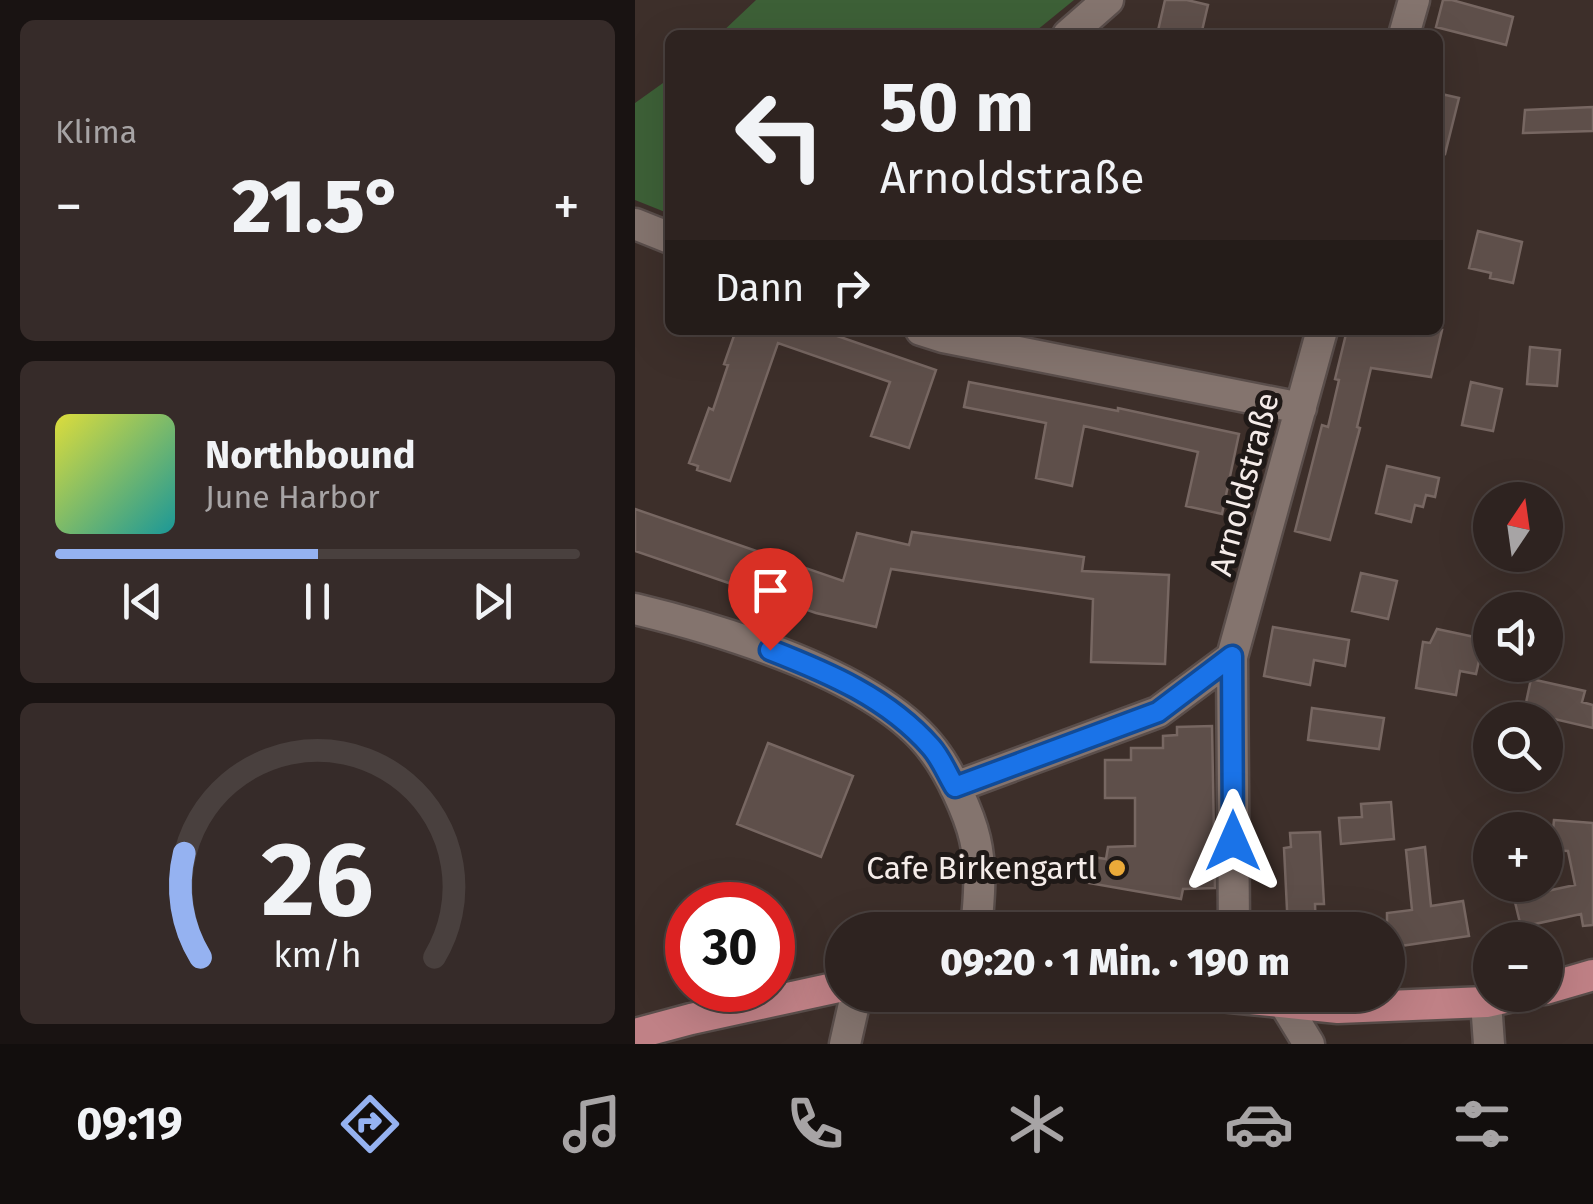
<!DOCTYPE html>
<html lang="de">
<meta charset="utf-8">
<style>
:root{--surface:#2e2320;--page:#362b29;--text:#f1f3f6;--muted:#a7a4a5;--line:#49403e;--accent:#95b2f1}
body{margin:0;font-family:"Fira Sans",sans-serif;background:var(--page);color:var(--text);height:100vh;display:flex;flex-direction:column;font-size:38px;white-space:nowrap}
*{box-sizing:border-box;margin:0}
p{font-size:32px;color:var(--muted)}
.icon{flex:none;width:55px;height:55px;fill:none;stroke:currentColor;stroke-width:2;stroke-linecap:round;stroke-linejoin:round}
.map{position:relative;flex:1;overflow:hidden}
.drawer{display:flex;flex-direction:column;gap:20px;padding:20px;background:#191312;width:635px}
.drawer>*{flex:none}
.guide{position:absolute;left:30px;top:30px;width:778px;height:305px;border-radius:15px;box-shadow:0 10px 40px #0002,0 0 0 2px var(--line);background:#2e2320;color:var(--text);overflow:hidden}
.needle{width:65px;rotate:13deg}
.buttons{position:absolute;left:838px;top:482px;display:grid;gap:20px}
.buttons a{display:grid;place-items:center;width:90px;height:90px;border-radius:50%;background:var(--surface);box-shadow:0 10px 40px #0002,0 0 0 2px var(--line);font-size:50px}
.speed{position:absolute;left:30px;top:882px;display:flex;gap:20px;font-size:50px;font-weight:700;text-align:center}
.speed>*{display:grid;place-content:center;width:130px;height:130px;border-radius:50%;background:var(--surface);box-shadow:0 10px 40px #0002,0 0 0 2px var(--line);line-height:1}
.speed .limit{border:15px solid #d22;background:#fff;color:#111}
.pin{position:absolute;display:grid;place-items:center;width:85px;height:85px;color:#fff;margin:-102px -42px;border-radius:50% 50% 50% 0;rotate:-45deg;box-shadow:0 0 10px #0007}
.pin .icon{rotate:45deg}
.me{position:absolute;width:110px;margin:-55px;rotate:0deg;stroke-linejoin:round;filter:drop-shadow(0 0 8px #0008)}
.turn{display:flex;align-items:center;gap:35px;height:210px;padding:0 50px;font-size:45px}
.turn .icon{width:130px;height:130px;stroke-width:2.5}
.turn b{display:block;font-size:70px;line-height:85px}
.then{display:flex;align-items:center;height:95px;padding:0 50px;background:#0003;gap:20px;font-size:38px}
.big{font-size:75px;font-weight:800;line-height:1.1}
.drawer .widget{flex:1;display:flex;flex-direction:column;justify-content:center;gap:15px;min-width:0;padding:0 35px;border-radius:15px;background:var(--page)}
.drawer .dial{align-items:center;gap:0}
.dial svg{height:260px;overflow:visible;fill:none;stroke:var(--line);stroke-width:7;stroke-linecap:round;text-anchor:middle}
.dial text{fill:var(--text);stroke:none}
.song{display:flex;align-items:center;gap:30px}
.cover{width:120px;height:120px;border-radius:15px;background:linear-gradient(135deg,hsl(60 70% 55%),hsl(180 70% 35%))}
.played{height:10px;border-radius:5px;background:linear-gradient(90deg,var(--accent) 50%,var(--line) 50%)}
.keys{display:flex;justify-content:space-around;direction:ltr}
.heat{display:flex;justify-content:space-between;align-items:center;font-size:55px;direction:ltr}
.trip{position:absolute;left:190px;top:912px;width:580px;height:100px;border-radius:50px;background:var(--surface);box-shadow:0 10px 40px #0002,0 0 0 2px var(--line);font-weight:800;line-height:100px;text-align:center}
.dock{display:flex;height:160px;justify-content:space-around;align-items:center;background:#120e0d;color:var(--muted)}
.dock .icon{width:70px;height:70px}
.dock .selected{color:var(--accent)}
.dock b{font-size:45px;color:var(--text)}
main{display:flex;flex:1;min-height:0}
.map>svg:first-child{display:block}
</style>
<main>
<section class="drawer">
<div class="widget"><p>Klima</p>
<div class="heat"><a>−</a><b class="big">21.5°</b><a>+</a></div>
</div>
<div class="widget">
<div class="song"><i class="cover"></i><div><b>Northbound</b><p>June Harbor</p></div></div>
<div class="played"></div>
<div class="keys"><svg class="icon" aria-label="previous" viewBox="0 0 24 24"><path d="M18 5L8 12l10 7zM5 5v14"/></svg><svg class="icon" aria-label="pause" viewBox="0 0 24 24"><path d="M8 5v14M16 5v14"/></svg><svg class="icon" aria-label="next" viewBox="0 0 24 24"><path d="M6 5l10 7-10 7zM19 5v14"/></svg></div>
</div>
<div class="widget dial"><svg viewBox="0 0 100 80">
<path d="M14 69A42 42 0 1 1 86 69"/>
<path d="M14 69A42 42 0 0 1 9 37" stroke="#95b2f1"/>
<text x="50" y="56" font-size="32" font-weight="700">26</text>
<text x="50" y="72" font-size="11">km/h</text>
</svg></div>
</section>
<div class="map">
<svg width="958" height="1044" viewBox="0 0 958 1044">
<rect width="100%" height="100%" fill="#3d2f2a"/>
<!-- green -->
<path fill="#3d6037" d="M121,0H439L396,35H84Z
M35,78V214L0,200V103Z"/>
<!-- building -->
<path fill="#5e4f4a" stroke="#776762" stroke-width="2.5" d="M530,0H552L573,5L566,35H522Z
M808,0H817L878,17L871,45L801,27Z
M802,93L824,98L810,154L802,153Z
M958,107V131L888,133L890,110Z
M843,231L887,242L878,283L855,278L856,273L834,268Z
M101,330H185L301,370L274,448L236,436L255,382L143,343L95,481L62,470L63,466L54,463L74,408L78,410L93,365L89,364Z
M712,330H807L796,377L736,368L722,427L725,428L695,540L660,531L687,425L693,427L704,380L700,379Z
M895,347L925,350L922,386L892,384Z
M334,382L483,411V408L604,434L587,514L551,506L563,452L449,426L437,486L401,478L411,423L329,407Z
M836,382L867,389L858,431L827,425Z
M752,466L804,478L800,497L791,495L788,507L780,505L776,522L741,513Z
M0,509L208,581L222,533L274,545L277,532L449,557L447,571L534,575L530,664L456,662L458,599L256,569L241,627L181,613L0,551Z
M726,573L762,581L753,619L717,611Z
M638,627L714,640L710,666L679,660L675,685L629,676Z
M802,629L849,639L841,674L825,671L821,695L781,688L788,642L795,643Z
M896,679L950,691L947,702L958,705V728L889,712Z
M677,708L749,718L744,749L673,740Z
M577,726L580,888L548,889L546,899L454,883L458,857L471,859L473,847L500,846V798H470V760H496V748H528V736L542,735V727Z
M133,743L218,776L186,857L102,824Z
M756,802L759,839L706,844L704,818L727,817L726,804Z
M919,820L958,823V925L948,926L946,914L886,927L879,898L940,885L933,851L916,850L911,830H918Z
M685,832L689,904H680L681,930H653L649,848L656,847L655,833Z
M790,847L796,906L828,901L834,936L752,948V913L777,910L771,850Z"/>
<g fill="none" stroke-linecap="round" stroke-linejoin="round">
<defs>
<path id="minor" d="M433,35L473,0
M769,35L779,0
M0,224L35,238
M286,330L308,337L666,408
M0,609C87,630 243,676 298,750C315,772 334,813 340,839C347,869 344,900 341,930
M320,787L523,712L597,657
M599,930L597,657L687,330
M851,1002L854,1044
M649,1003L674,1044
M210,1044L221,995"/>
<path id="major" d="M910,989L958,975
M576,995L703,1008L851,1002L883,995
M0,1034L56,1019L208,986"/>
</defs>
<!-- minor casing -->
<use href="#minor" stroke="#5a4e4b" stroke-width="35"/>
<!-- major casing -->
<use href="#major" stroke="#5a4e4b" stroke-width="35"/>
<!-- minor -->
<use href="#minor" stroke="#84746e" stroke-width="30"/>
<!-- major -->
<use href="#major" stroke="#c08186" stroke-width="30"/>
</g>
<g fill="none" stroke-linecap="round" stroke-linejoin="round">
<defs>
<path id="route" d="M135,650C194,673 253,698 296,747C306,758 312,774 320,787L523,712L597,656L598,841"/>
</defs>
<!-- route casing -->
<use href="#route" stroke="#114b97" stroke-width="25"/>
<!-- route -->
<use href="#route" stroke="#1a73e8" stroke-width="18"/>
</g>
<!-- markers -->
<circle fill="#ebaa39" stroke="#1f1917" stroke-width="4" cx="482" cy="868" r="10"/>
<g text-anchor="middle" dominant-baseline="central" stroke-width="10" stroke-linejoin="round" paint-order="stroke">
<!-- street labels -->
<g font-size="32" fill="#f5ece9" stroke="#1f1917">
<text transform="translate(609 484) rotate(-75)">Arnoldstraße</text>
</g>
<!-- poi labels -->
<g font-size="32" fill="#f5ece9" stroke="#1f1917" text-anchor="end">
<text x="462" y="868">Cafe Birkengartl</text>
</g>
</g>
</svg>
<div class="buttons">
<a><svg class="needle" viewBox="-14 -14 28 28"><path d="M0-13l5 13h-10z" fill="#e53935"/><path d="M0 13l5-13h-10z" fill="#a7a4a5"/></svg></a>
<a><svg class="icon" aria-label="sound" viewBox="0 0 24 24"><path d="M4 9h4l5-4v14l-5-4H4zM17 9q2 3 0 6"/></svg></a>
<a><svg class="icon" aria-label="search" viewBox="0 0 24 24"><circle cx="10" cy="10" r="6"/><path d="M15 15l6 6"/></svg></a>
<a>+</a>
<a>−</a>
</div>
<div class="speed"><div class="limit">30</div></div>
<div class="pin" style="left:135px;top:650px;background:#d93025"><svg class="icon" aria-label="arrive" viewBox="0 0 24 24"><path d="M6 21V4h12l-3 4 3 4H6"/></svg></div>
<svg class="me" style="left:598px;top:841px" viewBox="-20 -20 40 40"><path d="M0-17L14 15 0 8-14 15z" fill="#1a73e8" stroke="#fff" stroke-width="4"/></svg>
<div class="trip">09:20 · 1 Min. · 190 m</div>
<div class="guide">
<div class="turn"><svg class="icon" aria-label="left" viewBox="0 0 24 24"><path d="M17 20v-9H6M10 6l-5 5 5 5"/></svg><div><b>50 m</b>Arnoldstraße</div></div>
<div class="then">Dann<svg class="icon" aria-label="right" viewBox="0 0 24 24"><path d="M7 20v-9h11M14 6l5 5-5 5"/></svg></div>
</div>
</div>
</main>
<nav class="dock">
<b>09:19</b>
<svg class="icon selected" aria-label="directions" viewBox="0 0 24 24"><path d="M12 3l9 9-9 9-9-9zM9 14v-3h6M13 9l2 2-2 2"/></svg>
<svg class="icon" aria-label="music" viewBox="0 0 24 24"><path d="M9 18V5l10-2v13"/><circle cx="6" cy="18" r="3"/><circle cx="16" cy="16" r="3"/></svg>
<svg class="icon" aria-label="phone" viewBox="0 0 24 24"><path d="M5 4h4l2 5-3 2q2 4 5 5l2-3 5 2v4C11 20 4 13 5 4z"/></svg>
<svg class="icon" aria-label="climate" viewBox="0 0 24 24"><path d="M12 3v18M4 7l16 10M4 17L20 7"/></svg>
<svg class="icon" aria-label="car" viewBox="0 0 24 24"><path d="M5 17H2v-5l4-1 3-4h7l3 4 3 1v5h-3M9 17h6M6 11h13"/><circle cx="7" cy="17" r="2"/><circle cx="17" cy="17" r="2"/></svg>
<svg class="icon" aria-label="filters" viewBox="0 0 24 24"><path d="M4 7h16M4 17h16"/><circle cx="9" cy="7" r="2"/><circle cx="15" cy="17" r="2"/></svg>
</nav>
